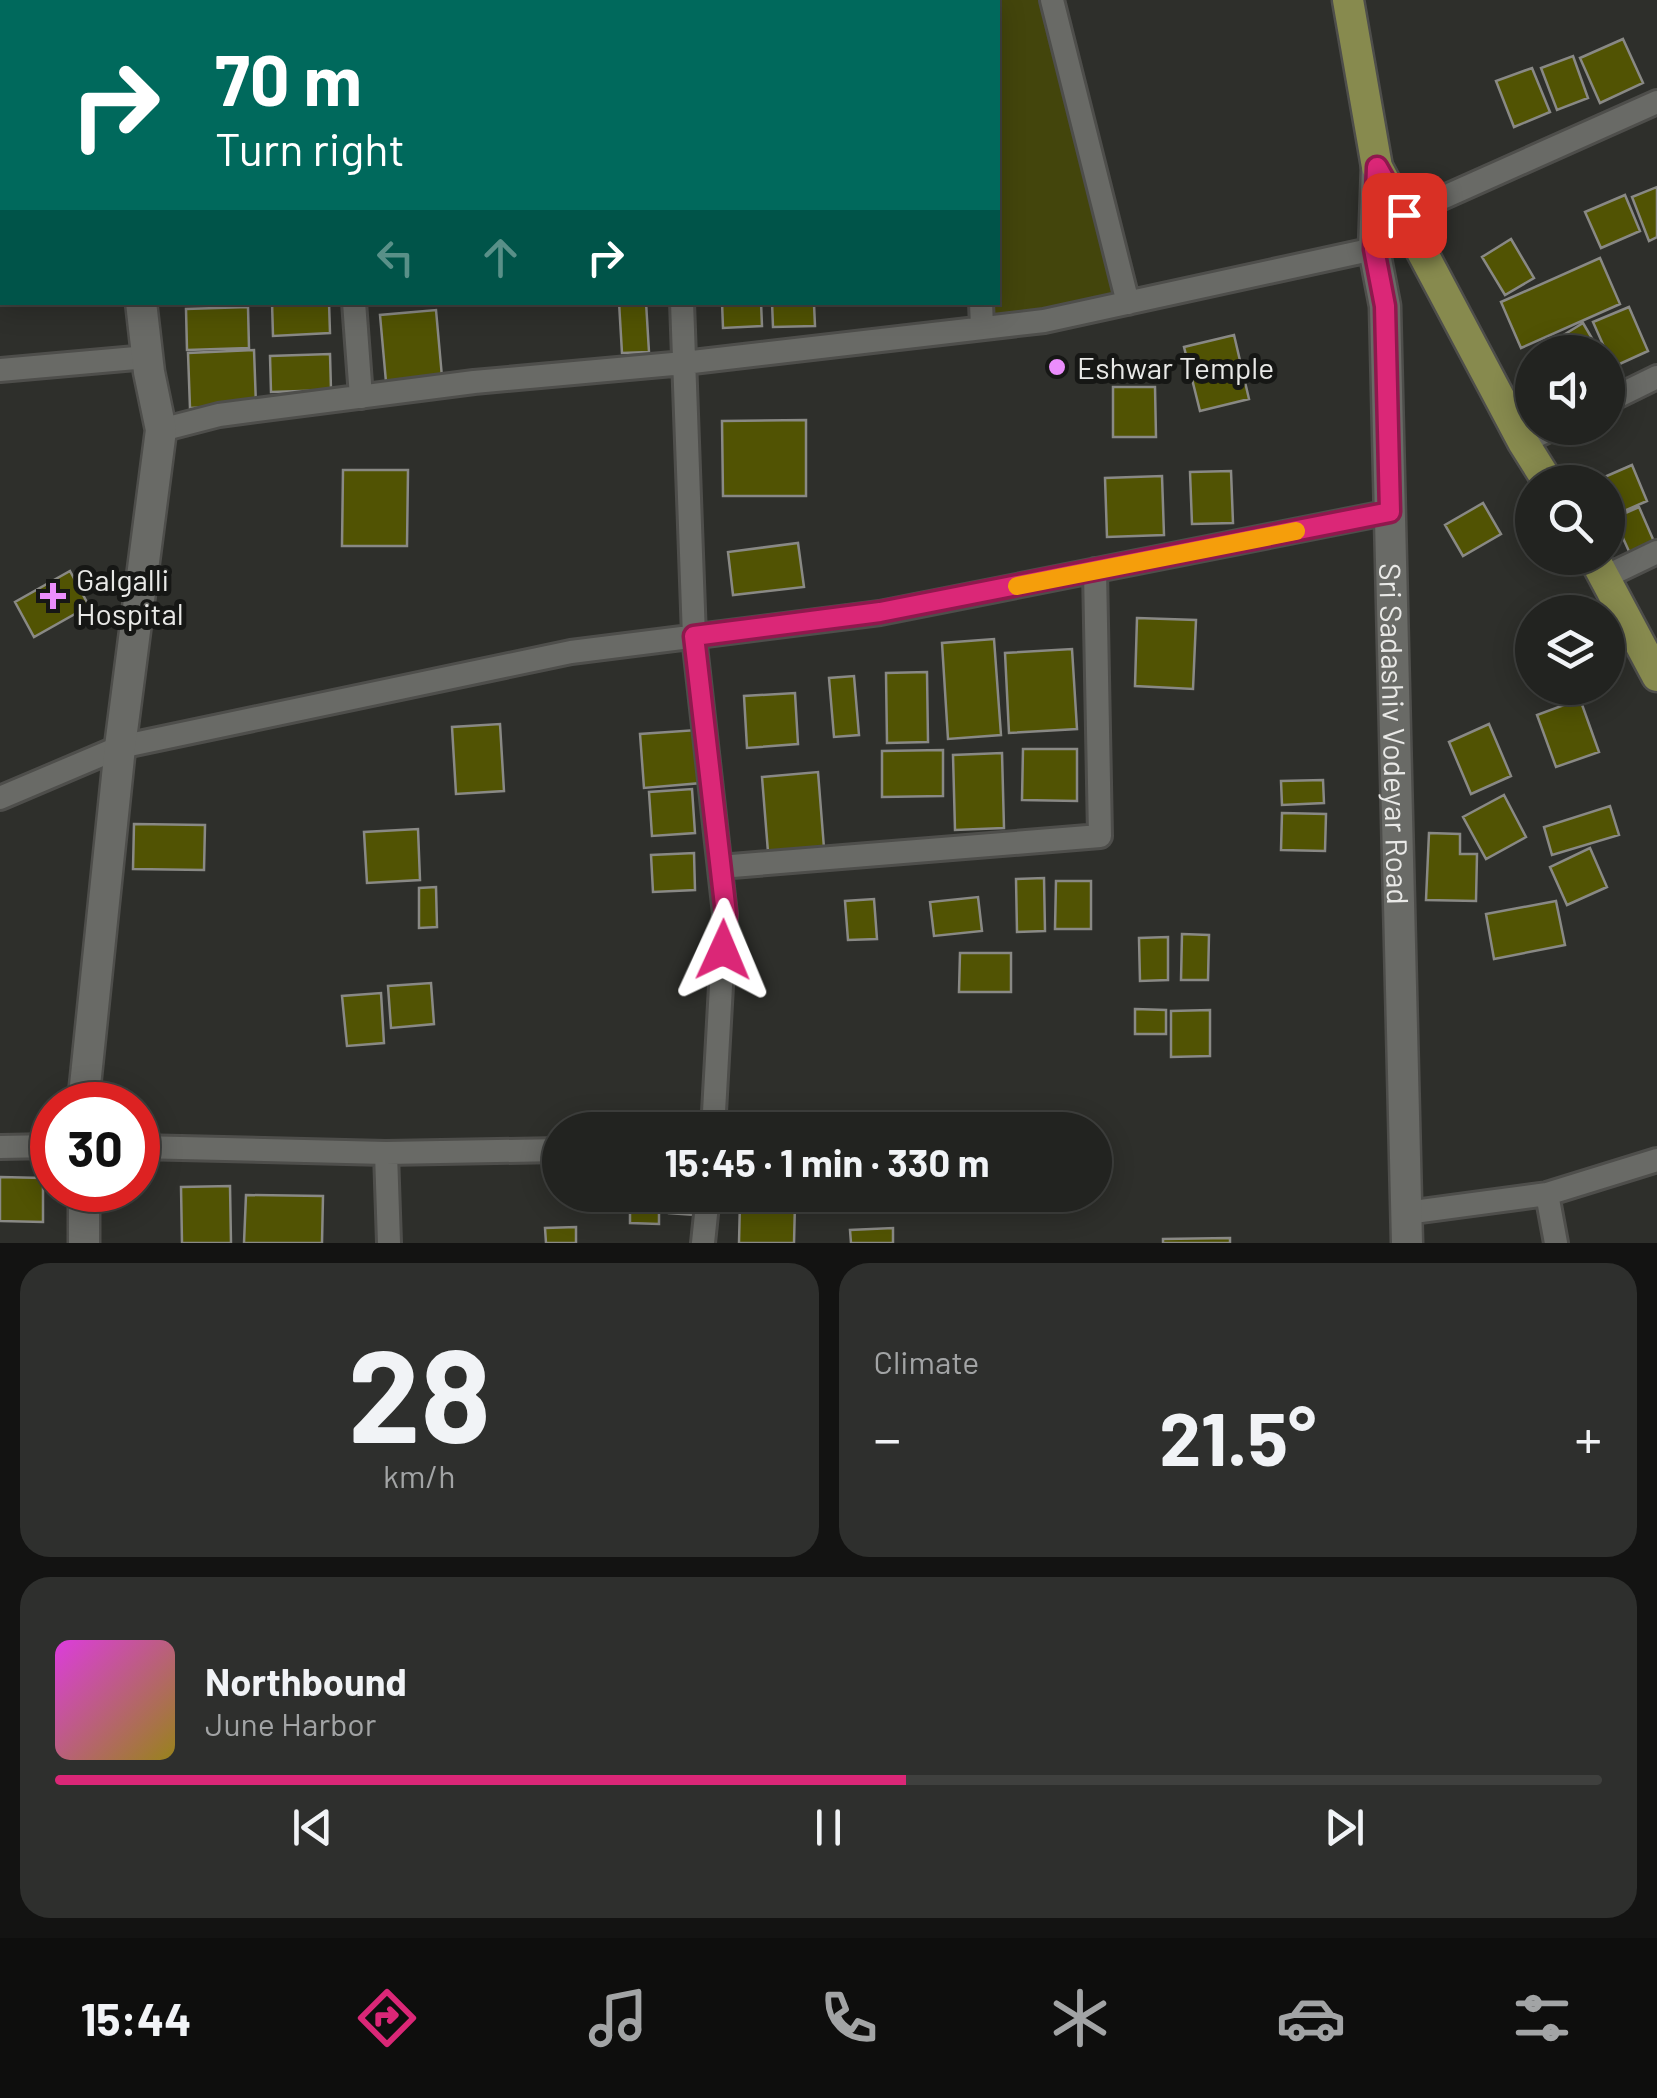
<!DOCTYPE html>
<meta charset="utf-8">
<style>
:root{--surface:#222320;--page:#2e2f2d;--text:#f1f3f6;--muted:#a2a4a5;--line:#3f403e;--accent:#db2777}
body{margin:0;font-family:Barlow,sans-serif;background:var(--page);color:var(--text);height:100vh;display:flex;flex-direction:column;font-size:38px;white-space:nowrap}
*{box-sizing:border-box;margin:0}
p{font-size:32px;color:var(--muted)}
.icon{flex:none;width:55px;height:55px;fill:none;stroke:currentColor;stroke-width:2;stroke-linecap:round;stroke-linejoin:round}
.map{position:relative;height:1243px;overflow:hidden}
.details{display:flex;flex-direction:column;gap:20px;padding:20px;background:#131312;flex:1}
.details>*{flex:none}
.guide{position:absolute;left:0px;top:0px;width:1000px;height:305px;box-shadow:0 5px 25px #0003,0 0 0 2px var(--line);background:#00695c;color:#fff;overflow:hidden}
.tools{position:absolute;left:1515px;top:335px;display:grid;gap:20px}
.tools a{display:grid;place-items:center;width:110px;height:110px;border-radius:50%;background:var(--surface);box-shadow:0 5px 25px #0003,0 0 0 2px var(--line);font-size:50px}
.speed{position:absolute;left:30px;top:1082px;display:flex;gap:20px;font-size:50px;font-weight:700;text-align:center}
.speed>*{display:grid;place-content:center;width:130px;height:130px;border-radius:50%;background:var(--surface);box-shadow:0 5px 25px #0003,0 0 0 2px var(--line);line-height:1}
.speed .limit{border:15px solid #d22;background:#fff;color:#111}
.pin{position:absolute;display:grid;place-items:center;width:85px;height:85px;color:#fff;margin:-42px;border-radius:20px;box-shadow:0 5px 15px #0006}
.me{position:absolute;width:110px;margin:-55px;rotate:1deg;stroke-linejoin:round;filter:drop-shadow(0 0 8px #0008)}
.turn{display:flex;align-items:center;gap:35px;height:210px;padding:0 50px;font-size:45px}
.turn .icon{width:130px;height:130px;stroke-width:2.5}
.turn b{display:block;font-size:70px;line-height:85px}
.lanes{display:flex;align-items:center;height:95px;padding:0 50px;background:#0003;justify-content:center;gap:50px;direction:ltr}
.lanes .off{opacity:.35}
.big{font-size:75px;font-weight:700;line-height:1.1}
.details .tile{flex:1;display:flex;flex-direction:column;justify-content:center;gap:15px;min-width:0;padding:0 35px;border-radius:30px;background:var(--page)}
.details .dial{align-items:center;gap:0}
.dial b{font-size:130px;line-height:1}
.song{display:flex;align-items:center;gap:30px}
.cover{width:120px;height:120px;border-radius:15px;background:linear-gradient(135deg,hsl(300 70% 55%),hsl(50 70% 35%))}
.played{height:10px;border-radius:5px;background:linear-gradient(90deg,var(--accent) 55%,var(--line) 55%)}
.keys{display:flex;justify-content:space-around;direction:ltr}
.heat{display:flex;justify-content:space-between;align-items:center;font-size:55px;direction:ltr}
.details .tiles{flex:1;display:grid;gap:20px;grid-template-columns:1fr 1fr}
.tile:last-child{grid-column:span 2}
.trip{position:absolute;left:542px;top:1112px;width:570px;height:100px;border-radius:50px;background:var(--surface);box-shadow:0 5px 25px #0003,0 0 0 2px var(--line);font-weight:700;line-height:100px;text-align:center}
.tab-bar{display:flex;height:160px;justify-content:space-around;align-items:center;background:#0e0e0d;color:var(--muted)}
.tab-bar .icon{width:70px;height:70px}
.tab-bar .active{color:var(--accent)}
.tab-bar b{font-size:45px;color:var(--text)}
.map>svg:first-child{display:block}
</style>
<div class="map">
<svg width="1657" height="1243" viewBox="0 0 1657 1243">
<rect width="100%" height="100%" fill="#2e2f2b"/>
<!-- green -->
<path fill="#43450c" d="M971,0H1046L1119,298L992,320L991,303L998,302V2Z"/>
<!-- building -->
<path fill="#515303" stroke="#898985" stroke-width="2.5" d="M1623,39L1643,83L1600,103L1580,58Z
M1573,56L1588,98L1557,110L1541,68Z
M1532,68L1550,112L1514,127L1496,81Z
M1657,187V237L1649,241L1632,197Z
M1625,195L1640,231L1601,248L1585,212Z
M1511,239L1534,278L1505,295L1482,257Z
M1600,258L1620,304L1521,348L1501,302Z
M272,302H329L330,333L273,336Z
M619,302H646L649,352L622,353Z
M722,302H761L762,326L723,328Z
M772,302L814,304L815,326L773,327Z
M248,307L249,348L187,350L186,309Z
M1629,307L1648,351L1613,367L1593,322Z
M436,310L442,377L386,382L380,315Z
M1583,323L1600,352H1536Z
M1234,335L1249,399L1200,411L1184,347Z
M254,350L256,405L190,408L188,353Z
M330,354L331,390L271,392L270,356Z
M1113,387H1155L1156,437H1113Z
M806,420V496H723L722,421Z
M1632,465L1647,501L1608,518V482H1593Z
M343,470H408L407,546H342Z
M1231,471L1233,523L1192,524L1190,472Z
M1162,476L1164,535L1107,537L1105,478Z
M1483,503L1501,534L1463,556L1445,525Z
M1639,507L1656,546L1632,558L1614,518Z
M798,543L804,587L733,595L728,552Z
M70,571L89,606L34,637L15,602Z
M1137,618L1196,620L1193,689L1135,686Z
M994,639L1001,735L948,739L942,643Z
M1072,649L1077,729L1009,733L1005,653Z
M927,672L928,742L887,743L886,673Z
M854,676L859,735L834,737L829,678Z
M795,693L798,744L747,748L744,696Z
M1580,699L1599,752L1556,767L1537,715Z
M500,724L504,791L456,794L452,727Z
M1489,724L1511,776L1471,794L1449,742Z
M697,730L701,783L644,788L640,734Z
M1023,749H1077V801L1022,800Z
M943,750V796L882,797V751Z
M1002,753L1004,828L955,830L953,755Z
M818,772L824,848L768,852L762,777Z
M1323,780L1324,803L1282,805L1281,781Z
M692,789L695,833L652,836L649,792Z
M1504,795L1526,837L1486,859L1463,817Z
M1610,806L1619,835L1552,855L1544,827Z
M1282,813L1326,814L1325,851L1281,850Z
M134,824L205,825L204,870L133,869Z
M418,829L420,880L367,883L364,832Z
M1429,833L1460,834V854H1477L1476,901L1426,900Z
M1590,848L1607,887L1567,905L1550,867Z
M694,853L695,890L653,892L651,855Z
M1044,878L1045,931L1017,932L1016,879Z
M1056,881H1091V929H1055Z
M436,887L437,927L419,928V888Z
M978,897L982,931L934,936L930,902Z
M874,899L877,939L848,940L845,901Z
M1556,901L1565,945L1494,959L1486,914Z
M1182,934L1209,935L1208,980H1181Z
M1168,937V980L1140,981L1139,938Z
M960,953H1011V992H959Z
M431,983L434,1024L391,1028L388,986Z
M381,993L384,1043L347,1046L342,996Z
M1135,1009L1166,1010V1034H1135Z
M1210,1010V1056L1171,1057V1011Z
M0,1177L43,1178V1222L0,1221Z
M230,1186L231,1243H182L181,1187Z
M246,1195L323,1196L322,1243H244Z
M630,1195H659V1224L630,1223Z
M670,1195H695L694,1215L669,1213Z
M740,1201L795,1203L794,1243H739Z
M576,1227V1243H546L545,1228Z
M893,1228V1243H851L850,1230Z
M1230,1238V1243H1163V1239Z"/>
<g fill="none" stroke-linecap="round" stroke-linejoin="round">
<defs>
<path id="street" d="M330,0V2
M671,0V2
M963,0V2
M1052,0L1128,303
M0,212L2,211
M1404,215L1657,102
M354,302L361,397
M682,302L694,637L725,914L713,1130
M981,302L982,328
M0,370L147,357
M1608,401L1657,377
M161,430L219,415L474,382L684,363L1044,321L1374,249
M1523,442L1553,428
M1605,577L1657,552
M0,798L120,747L571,652L880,613L1390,512
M720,867L1100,836L1095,570
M0,1147L52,1146
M138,1147L386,1153L560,1150
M386,1153L389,1243
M1547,1194L1556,1243
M1406,1213L1547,1194L1657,1160
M703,1243L708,1195"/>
<g id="secondary">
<path d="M107,0V2"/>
<path id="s1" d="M1377,167L1374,249L1385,306L1407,1243"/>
<path d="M83,1105L120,747L161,430L149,372L141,302"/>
<path d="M84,1190V1243"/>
</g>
<path id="primary" d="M1348,0L1377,167L1523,442L1548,482
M1594,558L1657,676"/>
</defs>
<!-- street casing -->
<use href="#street" stroke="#4e4e4b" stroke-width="28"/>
<!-- secondary casing -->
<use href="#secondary" stroke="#4e4e4b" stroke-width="35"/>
<!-- primary casing -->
<use href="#primary" stroke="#4e4e4b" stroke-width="35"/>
<!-- street -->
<use href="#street" stroke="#696a66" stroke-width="22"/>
<!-- secondary -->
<use href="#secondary" stroke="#696a66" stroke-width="30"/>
<!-- primary -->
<use href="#primary" stroke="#878a4e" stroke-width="30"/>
</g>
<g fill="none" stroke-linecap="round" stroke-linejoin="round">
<defs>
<path id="route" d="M723,950L726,914L694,636L880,612L1390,512L1385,306L1374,249L1377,167L1404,215"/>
</defs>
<!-- route casing -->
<use href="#route" stroke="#8e194d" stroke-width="25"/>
<!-- route -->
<use href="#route" stroke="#db2777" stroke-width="18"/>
<!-- slow -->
<path stroke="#f59e0b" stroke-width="18" d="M1017,586L1296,531"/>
</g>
<!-- markers -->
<g fill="#eb8dfc" stroke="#161715" stroke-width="4">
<circle cx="1057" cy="367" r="10"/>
<path d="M48 581h10v10h10v10h-10v10h-10v-10h-10v-10h10z"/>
</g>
<g text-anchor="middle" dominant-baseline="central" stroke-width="10" stroke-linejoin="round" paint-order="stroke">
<!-- poi labels -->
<g font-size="30" fill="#e9e9e7" stroke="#161715" text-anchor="start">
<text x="1077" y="367">Eshwar Temple</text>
<text x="76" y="579">Galgalli<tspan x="76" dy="34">Hospital</tspan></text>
</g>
<!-- street labels -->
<g font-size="30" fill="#e9e9e7" stroke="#161715">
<text stroke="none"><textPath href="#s1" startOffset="568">Sri Sadashiv Vodeyar Road</textPath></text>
</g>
</g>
</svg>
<div class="tools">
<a><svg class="icon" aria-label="sound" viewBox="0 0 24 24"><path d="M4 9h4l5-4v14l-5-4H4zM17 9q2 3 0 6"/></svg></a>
<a><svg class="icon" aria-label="search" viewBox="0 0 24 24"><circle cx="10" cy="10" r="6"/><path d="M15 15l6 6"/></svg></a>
<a><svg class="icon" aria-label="layers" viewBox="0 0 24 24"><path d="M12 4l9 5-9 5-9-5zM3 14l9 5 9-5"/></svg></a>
</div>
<div class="speed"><div class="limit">30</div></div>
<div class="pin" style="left:1404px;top:215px;background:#d93025"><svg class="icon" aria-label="arrive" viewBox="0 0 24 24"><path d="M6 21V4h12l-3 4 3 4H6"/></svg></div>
<svg class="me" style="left:723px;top:950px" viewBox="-20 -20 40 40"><path d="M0-17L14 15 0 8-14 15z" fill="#db2777" stroke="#fff" stroke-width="4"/></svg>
<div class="trip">15:45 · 1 min · 330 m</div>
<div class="guide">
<div class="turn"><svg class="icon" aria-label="right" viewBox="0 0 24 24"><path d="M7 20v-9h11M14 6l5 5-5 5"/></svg><div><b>70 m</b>Turn right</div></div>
<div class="lanes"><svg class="icon off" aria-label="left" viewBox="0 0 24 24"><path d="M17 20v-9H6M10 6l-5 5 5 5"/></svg><svg class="icon off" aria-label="ahead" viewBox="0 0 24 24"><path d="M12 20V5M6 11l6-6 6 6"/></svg><svg class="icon" aria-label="right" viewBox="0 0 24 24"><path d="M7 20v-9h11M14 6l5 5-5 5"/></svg></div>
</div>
</div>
<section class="details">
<div class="tiles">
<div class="tile dial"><b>28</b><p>km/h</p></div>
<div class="tile"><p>Climate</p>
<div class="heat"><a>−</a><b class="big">21.5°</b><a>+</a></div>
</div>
<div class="tile">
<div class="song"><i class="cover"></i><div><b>Northbound</b><p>June Harbor</p></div></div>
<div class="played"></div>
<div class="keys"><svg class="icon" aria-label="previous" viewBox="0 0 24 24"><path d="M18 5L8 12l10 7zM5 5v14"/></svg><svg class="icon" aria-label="pause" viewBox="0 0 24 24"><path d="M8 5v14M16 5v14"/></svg><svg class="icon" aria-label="next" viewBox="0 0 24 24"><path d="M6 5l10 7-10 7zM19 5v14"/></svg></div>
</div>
</div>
</section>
<nav class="tab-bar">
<b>15:44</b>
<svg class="icon active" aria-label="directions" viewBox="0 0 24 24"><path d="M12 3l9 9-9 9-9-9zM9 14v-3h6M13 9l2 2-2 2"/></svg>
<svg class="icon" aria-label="music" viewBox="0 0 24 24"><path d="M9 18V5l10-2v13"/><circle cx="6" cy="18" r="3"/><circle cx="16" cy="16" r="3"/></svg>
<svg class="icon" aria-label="phone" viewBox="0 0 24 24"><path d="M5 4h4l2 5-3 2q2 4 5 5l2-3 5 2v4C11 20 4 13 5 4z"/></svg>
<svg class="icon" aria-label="climate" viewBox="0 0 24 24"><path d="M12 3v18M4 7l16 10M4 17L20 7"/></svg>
<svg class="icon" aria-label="car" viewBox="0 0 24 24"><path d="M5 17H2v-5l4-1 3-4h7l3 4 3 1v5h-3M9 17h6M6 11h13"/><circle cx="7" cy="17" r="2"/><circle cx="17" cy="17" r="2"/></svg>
<svg class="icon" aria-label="filters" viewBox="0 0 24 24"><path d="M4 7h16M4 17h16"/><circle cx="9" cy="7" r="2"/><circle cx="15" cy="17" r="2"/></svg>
</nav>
